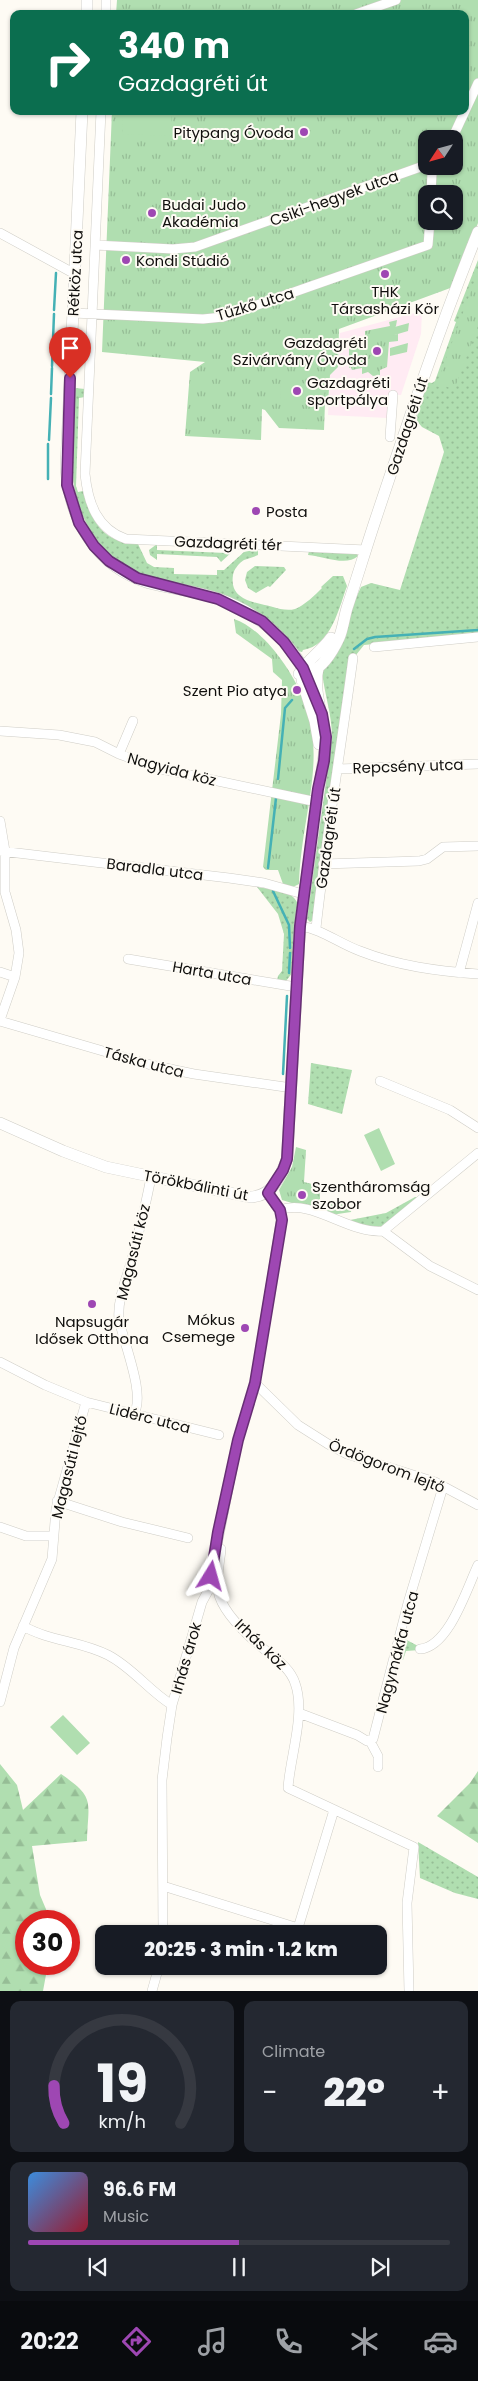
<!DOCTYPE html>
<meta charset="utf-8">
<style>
:root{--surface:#171b24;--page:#242831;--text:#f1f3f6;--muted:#9ea1a6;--line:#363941;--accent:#9e47b3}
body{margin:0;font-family:Poppins,sans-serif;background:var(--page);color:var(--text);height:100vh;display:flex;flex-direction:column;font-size:19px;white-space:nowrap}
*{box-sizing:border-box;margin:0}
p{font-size:16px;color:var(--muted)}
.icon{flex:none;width:28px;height:28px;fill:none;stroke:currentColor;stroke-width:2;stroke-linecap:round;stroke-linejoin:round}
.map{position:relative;height:1991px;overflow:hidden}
.panel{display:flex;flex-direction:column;gap:10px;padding:10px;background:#0d0f14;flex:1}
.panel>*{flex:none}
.hud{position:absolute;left:10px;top:10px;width:459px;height:105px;border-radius:10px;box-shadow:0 1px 4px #0004;background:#0b6e4f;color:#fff;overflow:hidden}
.needle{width:32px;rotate:234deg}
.tools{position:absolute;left:418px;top:130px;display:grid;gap:10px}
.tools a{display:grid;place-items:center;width:45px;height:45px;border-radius:10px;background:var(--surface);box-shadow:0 1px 4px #0004;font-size:25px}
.speed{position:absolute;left:15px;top:1910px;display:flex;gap:10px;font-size:25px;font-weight:700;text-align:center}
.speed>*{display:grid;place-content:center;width:65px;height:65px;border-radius:50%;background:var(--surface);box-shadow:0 1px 4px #0004;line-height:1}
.speed .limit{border:8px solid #d22;background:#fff;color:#111}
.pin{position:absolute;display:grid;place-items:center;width:42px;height:42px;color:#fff;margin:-51px -21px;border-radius:50% 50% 50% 0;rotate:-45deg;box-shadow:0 0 5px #0007}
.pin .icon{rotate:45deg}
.me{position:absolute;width:55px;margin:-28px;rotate:8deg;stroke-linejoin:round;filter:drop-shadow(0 0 4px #0008)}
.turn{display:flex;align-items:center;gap:18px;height:105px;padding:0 25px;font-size:22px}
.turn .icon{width:65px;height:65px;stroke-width:2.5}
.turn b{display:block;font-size:35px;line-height:42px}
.big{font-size:38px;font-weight:800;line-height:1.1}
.panel .tile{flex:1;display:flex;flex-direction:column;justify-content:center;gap:8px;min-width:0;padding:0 18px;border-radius:10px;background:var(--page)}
.panel .dial{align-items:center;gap:0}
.dial svg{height:130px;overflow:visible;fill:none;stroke:var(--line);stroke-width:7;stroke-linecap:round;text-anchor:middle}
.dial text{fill:var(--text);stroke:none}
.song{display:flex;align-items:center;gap:15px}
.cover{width:60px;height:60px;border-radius:8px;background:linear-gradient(135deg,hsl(210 70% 55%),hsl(350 70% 35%))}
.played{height:5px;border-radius:2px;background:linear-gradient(90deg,var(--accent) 50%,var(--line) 50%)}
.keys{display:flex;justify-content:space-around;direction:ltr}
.heat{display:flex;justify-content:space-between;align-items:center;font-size:28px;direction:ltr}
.panel .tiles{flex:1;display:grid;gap:10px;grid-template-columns:1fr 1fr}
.tile:last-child{grid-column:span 2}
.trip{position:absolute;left:95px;top:1925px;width:292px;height:50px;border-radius:10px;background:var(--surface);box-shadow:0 1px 4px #0004;font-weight:800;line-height:50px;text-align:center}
.menu{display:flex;height:80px;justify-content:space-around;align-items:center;background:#090b0e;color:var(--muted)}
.menu .icon{width:35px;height:35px}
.menu .on{color:var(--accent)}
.menu b{font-size:22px;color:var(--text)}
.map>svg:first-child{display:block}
</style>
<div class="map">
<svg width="478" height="1991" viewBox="0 0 478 1991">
<defs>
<pattern id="grass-dots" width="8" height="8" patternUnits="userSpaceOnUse" patternTransform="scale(1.25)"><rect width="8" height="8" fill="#b0deb0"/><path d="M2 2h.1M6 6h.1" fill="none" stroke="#96bd96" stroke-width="1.8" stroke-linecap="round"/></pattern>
<pattern id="forest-firs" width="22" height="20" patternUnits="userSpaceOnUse" patternTransform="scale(1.25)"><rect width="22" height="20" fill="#b0deb0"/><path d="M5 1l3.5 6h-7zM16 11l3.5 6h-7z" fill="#96bd96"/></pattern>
<pattern id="park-tufts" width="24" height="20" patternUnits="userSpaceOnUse" patternTransform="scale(1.25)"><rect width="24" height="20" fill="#b0deb0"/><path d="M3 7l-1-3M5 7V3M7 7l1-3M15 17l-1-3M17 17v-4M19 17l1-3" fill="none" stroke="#96bd96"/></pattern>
</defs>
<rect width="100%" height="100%" fill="#fefbf4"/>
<!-- education -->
<path fill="#ffebf3" d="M422,311L421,334L401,395H388L387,418L328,415L330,375L338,367L340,333Z"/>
<!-- grass -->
<path fill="url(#grass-dots)" d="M478,260V634L364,645L356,655L353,654L313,920L310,922L307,919L332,737C332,714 324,693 322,671L361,587L371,583L400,590L444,452L439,436L422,427L416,420L427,382L432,383L435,381L456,322L454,321Z
M75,388L85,389V397L79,398L76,486L78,492L83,491C88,510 97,534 118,540C125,542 131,542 138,544L147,563L154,567L174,568V574L217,575V570H224L244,552L258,549V555C254,557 249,558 244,560C239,563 234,569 233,575C229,601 255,602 273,607C279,609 288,611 295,609C304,606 316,594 322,588L321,587L333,576H343L347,586C339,608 331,646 303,650L302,652L298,651L268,623L143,575L122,565L102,549L81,517L70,472Z
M157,544V550L226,553L227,547L233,551L221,562L217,557L157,554V560L150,555L149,550Z
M309,551L357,554L358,556C346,567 324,556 308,555Z
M255,566L284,567L286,570L270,587L268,586L256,593L248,588L245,580L247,572Z
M257,887C272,890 291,888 298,904L293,972L286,981H277L278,976L282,971L284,934L278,914Z
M311,1063L352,1070L342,1114L308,1104Z
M415,1197H417L382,1228L372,1229L350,1222V1220L386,1213Z
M401,1637L420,1647V1650L406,1651L403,1660L397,1657Z
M418,1842L478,1877V1899L455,1893L420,1878Z"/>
<!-- forest -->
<path fill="url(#forest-firs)" d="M0,1764L17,1785L23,1810L61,1774C96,1798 88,1801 87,1841L32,1846L40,1895L51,1921H26V1964H48L43,1991H0Z
M478,1771V1843L437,1816L470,1783Z"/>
<!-- park -->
<path fill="url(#park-tufts)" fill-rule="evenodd" d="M117,0H478V223L453,287L339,329L338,367L330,375L328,403H325L324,430L279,428L265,410L262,409L261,440L185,436L190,372L205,362L102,352L112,111H465V14H116ZM426,139H454V166H426ZM426,194H454V221H426Z
M478,272V326L454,390L443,385L442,388L436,386Z
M397,320L396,326L391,335L398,334V341L389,342L387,367L380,370V375L373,376L368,372L362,374V368L352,370L351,367L349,368V343L365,339V331L390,326L389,322Z
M234,619C252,625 269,643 280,658C340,740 302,796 299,884L293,887L283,884L278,870H266L263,867L281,714L282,680L273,672L272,659L236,633Z
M296,1147L306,1150L304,1182L316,1185L320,1193V1199L352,1206L351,1212L331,1215L282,1200L279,1190L292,1167Z"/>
<!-- garden -->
<path fill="#b0deb0" d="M123,111H172L171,136L122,134Z
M220,113L255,114V133L219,132Z
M409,323L408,331L391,336V328Z
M408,343L407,352L390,356V348Z
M281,382L325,385L324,401L280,399Z
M379,1128L395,1164L381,1171L364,1135Z
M63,1715L90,1743L77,1755L50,1727Z"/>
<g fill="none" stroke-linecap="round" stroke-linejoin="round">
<!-- stream -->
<path stroke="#45b1b5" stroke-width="2.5" d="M54,310L56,273
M52,366L54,314
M51,394L52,368
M49,440L51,398
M48,479V444
M354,649L367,639L375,637L478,630
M278,779L285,708L292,700
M268,868L276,798
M273,891L289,925L290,948
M289,973L290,953
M283,1074L287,996"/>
<defs>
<path id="minor" d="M106,14V0
M356,14L396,0
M101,111L85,474C88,503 97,529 126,539L366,550
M452,139L478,83
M431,194L432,173L438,166
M0,233L75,274
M95,245L173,249L195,247L426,165
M73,313L203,319L223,317L428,245L430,221
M390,437L393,395
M374,647L478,637
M0,731L59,735L95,742L119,754L161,769L317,802
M119,754L133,721
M338,769L478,764
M0,821L5,851V892L16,930L19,953L15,977L0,1020
M0,851L229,878L264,883L303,894
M323,864L419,861L427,859L443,847L478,846
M300,926C322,929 338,943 360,951C398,966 437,971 478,974
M316,928C326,838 341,748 353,658
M128,959L296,987
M0,972L15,977
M459,973L478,903
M0,1021L151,1065L194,1074L292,1088
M380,1081L450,1110L478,1128
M280,1210C312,1198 348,1234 383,1231L478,1153
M383,1231L430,1266L478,1290
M0,1362L45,1385L86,1402L219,1435
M255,1383L298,1425L328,1444L347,1454L435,1482L478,1505
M133,1415C147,1397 123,1342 119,1319C117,1300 127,1277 132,1259C139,1232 146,1204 151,1177
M57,1501L122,1522L188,1538
M0,1527L26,1536H54
M221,1549C220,1562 216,1578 218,1591C222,1613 248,1636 265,1650C276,1659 290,1668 295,1683C306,1713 290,1757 288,1788L414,1847L407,1903L409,1991
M23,1626C49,1641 81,1641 108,1655C133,1668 149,1691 172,1705
M420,1649C449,1647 467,1588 478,1565
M0,1702L14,1648L52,1559L56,1509L86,1402
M299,1713L357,1735L367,1741L373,1739L408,1603L443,1487
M370,1741L378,1756V1767
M163,1886L298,1928L334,1810
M163,1934L162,1780L167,1738L172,1705L202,1602L208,1591L238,1440L255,1383L281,1220L280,1210L268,1193
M152,1991L159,1966"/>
<path id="tertiary" d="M87,14V0
M82,111L66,467C69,519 96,567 149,583C172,589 197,591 219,599C262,614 297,647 313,689
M311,672C324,666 333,651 339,638C343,629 344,618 347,608C357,578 366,548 376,518C408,422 440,326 478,232
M299,674C307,660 322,651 331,638
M302,680L315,721L319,744
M0,1123L63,1151L106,1167L249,1197C272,1197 280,1178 287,1159L300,926L325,748C326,723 312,691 318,669"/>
</defs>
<!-- minor casing -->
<use href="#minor" stroke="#cfcdc6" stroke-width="10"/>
<!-- tertiary casing -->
<use href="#tertiary" stroke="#cfcdc6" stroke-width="12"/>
<!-- minor -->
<use href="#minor" stroke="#fff" stroke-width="9"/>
<!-- tertiary -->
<use href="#tertiary" stroke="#fff" stroke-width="11"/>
</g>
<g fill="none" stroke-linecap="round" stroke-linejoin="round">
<defs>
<path id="route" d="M70,378L67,485L79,523L94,546L109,561L137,578L218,599L262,621L284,642L303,668L322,714L326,737L324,761L318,789L300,926L287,1159L283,1170L268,1193L280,1210L282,1220L255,1383L238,1440L218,1532L211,1576"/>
</defs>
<!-- route casing -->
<use href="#route" stroke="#672e74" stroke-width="12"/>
<!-- route -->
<use href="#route" stroke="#9e47b3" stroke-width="9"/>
</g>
<!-- markers -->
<g fill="#9e47b3" stroke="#fefbf4" stroke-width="2">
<circle cx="304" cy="132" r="5"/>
<circle cx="152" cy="213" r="5"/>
<circle cx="126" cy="260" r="5"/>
<circle cx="385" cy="274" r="5"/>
<circle cx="377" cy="351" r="5"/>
<circle cx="297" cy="391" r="5"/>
<circle cx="256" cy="511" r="5"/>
<circle cx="297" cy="690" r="5"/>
<circle cx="302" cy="1195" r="5"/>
<circle cx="92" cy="1304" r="5"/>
<circle cx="245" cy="1328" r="5"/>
</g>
<g text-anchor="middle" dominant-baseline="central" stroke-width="4" stroke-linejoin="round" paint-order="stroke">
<!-- poi labels -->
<g font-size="15" fill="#100f0d" stroke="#fefbf4" text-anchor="start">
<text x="294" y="132" text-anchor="end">Pitypang Óvoda</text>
<text x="162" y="204">Budai Judo<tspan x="162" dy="17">Akadémia</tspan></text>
<text x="136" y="260">Kondi Stúdió</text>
<text x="385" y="291" text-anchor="middle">THK<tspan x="385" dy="17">Társasházi Kör</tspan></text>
<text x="367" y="342" text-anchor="end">Gazdagréti<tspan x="367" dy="17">Szivárvány Óvoda</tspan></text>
<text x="307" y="382">Gazdagréti<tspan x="307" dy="17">sportpálya</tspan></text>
<text x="266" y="511">Posta</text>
<text x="287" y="690" text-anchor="end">Szent Pio atya</text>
<text x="312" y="1186">Szentháromság<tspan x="312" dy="17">szobor</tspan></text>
<text x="235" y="1319" text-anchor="end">Mókus<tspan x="235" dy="17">Csemege</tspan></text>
<text x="92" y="1321" text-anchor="middle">Napsugár<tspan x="92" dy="17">Idősek Otthona</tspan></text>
</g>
<!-- street labels -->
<g font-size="15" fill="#100f0d" stroke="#fefbf4">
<text transform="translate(334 198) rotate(-20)">Csiki-hegyek utca</text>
<text transform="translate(75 273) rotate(-87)">Rétköz utca</text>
<text transform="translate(255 304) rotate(-17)">Tűzkő utca</text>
<text transform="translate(407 426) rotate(-72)">Gazdagréti út</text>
<text transform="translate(228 543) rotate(2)">Gazdagréti tér</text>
<text transform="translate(408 766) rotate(-2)">Repcsény utca</text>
<text transform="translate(172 769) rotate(15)">Nagyida köz</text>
<text transform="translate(328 838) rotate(-82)">Gazdagréti út</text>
<text transform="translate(155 869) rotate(7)">Baradla utca</text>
<text transform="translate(212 973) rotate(10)">Harta utca</text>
<text transform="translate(144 1062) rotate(15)">Táska utca</text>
<text transform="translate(196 1185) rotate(11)">Törökbálinti út</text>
<text transform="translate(133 1252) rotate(-76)">Magasúti köz</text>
<text transform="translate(150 1418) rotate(14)">Lidérc utca</text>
<text transform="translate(387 1466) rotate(21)">Ördögorom lejtő</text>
<text transform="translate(69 1467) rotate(-76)">Magasúti lejtő</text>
<text transform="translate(261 1644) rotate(44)">Irhás köz</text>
<text transform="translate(397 1652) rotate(-75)">Nagymákfa utca</text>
<text transform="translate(186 1658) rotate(-74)">Irhás árok</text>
</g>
</g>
</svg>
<div class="tools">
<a><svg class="needle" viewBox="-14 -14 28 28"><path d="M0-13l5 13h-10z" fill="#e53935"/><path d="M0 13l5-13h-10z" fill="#9ea1a6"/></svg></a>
<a><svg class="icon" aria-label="search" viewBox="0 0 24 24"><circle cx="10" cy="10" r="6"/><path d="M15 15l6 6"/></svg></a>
</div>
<div class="speed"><div class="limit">30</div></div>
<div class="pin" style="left:70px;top:378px;background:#d93025"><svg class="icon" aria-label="arrive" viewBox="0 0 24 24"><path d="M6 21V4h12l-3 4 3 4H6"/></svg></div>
<svg class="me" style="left:211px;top:1576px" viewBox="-20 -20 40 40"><path d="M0-17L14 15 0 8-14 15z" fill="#9e47b3" stroke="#fff" stroke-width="4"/></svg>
<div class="trip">20:25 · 3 min · 1.2 km</div>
<div class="hud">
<div class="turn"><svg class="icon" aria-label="right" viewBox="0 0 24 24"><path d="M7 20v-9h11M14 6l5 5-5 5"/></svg><div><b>340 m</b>Gazdagréti út</div></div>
</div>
</div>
<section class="panel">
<div class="tiles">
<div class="tile dial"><svg viewBox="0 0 100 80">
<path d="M14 69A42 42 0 1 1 86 69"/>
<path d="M14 69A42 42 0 0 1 8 46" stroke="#9e47b3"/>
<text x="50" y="56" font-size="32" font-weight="700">19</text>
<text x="50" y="72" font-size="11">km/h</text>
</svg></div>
<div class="tile"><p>Climate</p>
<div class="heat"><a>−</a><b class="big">22°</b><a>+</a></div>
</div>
<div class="tile">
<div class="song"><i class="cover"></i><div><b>96.6 FM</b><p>Music</p></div></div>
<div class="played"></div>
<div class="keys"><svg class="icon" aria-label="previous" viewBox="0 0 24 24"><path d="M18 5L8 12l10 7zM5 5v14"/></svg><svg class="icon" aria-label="pause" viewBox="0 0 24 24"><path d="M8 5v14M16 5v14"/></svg><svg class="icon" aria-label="next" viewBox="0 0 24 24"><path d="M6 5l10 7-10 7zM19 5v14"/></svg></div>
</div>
</div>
</section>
<nav class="menu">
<b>20:22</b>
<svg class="icon on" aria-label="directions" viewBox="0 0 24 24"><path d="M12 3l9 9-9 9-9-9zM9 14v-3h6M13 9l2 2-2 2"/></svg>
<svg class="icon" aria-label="music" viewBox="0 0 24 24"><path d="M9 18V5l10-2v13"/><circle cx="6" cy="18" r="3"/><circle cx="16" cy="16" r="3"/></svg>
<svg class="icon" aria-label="phone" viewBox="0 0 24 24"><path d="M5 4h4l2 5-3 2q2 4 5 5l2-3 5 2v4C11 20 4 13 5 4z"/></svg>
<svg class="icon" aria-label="climate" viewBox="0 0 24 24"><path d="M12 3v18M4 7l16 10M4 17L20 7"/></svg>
<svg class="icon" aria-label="car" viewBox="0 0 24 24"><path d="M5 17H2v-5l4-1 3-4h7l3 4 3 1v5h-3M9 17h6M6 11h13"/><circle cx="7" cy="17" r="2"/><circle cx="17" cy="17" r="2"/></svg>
</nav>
